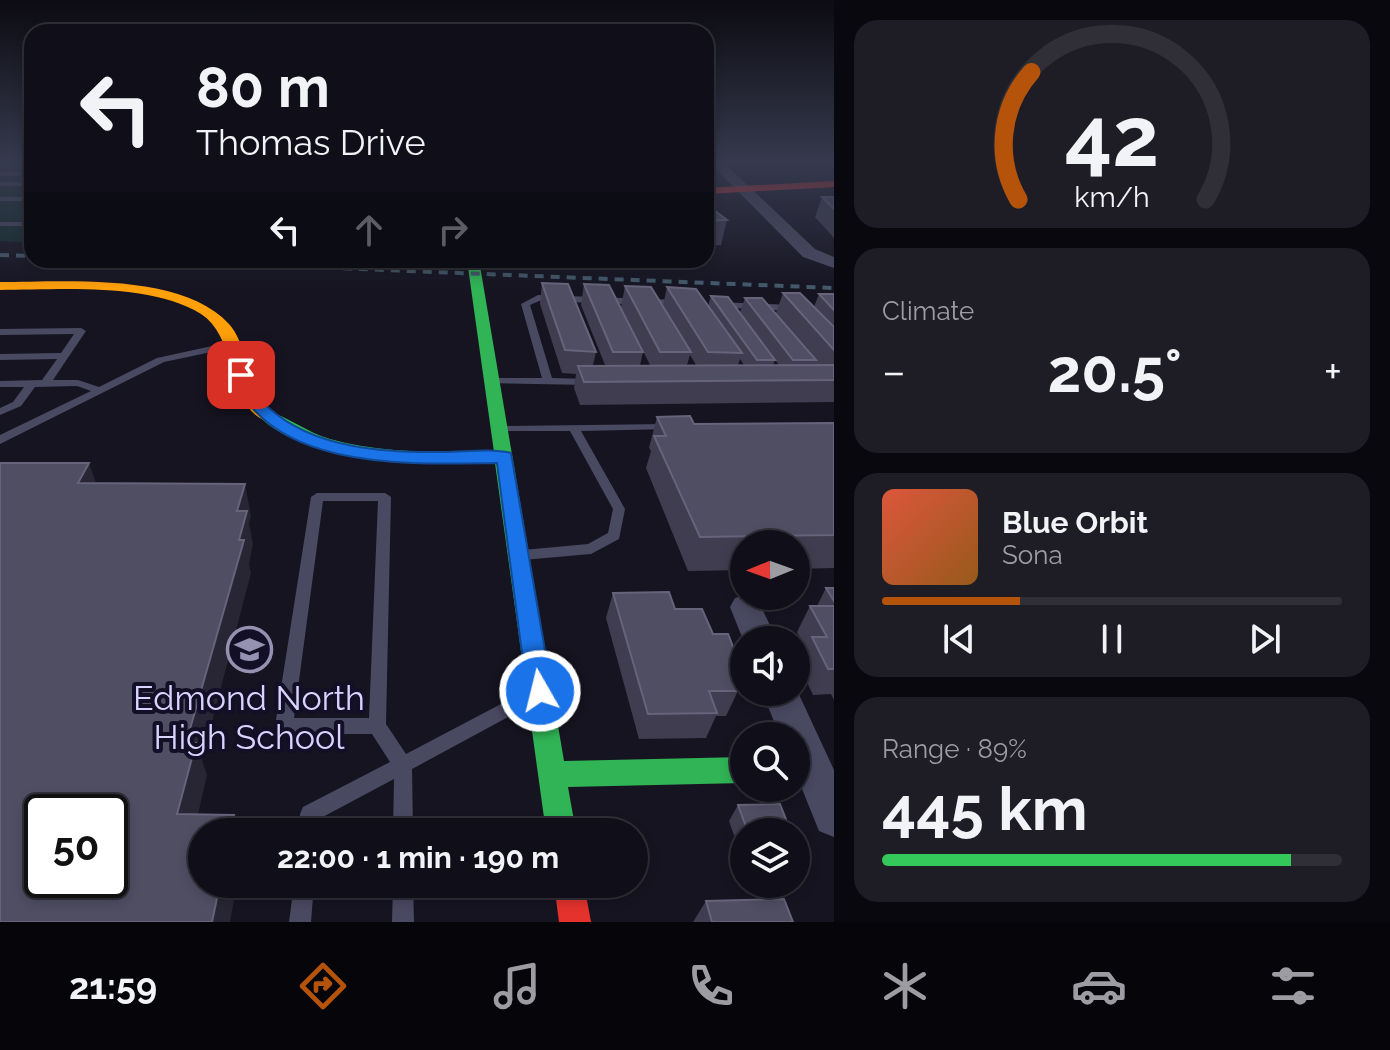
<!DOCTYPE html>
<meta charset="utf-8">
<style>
:root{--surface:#100f19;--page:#1e1d26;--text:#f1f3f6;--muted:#9c9ca2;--line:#302f38;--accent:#b45309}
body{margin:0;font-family:Raleway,sans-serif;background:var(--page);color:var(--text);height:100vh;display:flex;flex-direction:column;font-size:30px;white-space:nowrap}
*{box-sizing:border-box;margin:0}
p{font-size:26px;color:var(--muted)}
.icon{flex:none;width:44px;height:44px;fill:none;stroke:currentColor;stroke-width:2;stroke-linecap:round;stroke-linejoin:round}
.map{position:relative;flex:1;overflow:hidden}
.details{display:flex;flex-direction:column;gap:20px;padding:20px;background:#09080e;width:556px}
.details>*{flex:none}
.top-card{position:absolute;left:24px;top:24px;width:690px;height:244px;border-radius:24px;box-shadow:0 4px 12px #0003,0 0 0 2px var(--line);background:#100f19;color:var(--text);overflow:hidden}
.needle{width:52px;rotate:269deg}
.controls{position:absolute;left:730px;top:530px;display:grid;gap:16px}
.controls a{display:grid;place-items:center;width:80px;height:80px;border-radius:50%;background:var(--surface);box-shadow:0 4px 12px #0003,0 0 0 2px var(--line);font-size:40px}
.speed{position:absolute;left:24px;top:794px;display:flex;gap:16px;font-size:40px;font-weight:700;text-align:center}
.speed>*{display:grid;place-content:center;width:104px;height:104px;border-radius:50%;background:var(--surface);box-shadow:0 4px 12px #0003,0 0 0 2px var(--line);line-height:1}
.speed .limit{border:4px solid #111;border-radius:12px;background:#fff;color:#111}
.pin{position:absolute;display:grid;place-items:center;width:68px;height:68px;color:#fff;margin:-34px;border-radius:16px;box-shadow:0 4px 12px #0006}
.me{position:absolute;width:88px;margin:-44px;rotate:352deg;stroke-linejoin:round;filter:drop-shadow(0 0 6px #0008)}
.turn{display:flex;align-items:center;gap:28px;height:168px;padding:0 40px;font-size:36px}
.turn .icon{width:104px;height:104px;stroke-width:2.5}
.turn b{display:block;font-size:56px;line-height:68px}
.lanes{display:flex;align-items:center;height:76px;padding:0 40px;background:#0003;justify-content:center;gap:40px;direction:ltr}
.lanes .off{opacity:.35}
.big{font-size:60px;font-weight:700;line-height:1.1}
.details .widget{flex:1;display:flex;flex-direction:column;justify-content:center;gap:12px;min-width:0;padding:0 28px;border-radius:24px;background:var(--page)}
.details .dial{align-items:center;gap:0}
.dial svg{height:208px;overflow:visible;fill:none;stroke:var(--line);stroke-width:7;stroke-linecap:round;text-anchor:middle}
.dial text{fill:var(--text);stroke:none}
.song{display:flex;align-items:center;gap:24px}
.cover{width:96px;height:96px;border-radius:12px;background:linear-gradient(135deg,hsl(10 70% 55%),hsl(30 70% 35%))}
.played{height:8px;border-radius:4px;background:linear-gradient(90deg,var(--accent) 30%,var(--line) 30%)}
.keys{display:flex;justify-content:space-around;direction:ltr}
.heat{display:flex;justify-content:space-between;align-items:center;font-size:44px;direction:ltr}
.charge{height:12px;border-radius:6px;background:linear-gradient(90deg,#34c759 89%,var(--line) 0)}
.trip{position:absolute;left:188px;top:818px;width:460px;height:80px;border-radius:40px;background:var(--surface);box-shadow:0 4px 12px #0003,0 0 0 2px var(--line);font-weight:700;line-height:80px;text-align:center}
.dock{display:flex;height:128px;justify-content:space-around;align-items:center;background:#06060a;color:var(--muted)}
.dock .icon{width:56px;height:56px}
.dock .current{color:var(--accent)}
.dock b{font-size:36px;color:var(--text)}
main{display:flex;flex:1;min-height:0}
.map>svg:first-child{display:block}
</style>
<main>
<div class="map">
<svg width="834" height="922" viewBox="0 0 834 922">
<rect width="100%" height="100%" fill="#161421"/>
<!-- green -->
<path fill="#132c2d" d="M0,161H32V243L0,241Z"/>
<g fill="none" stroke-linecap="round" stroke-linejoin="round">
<!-- lane -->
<path fill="#4a4962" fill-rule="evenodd" d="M32,161V165L0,166V162Z
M0,172H32V176H0Z
M0,182H32V186H0Z
M0,197H32V201H0Z
M0,222H32V226H0Z
M29,233H32V239L28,237Z
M538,295L679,300L683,303L679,306L539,301L530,305L552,378L589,379L594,382L589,385L488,383L487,381L488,379L492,378H542L521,304Z
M718,302L791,305L795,308L791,311L715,307V303Z
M81,328L86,331L53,380H78L99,387L157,358L235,341L240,344L235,347L164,362L0,444V435L91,391L77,386L35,387L21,406L0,415V408L13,402L24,387H0V381L42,380L57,359L0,360V354L61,353L74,334L0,335V329Z
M667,424L673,427L671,429L581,431L625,509L619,539L591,554L523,560L518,559L516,555L518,551L523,550L588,544L608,533L613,509L570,431H502L498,430L496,428L498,426Z
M317,493H385L391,497L386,724L406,754L524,692L530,690L536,692L538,697L536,702L412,769L413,832H393L394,779L319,819V832H299L300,814L303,807L390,762L372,734H284L278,732L275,726L311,497ZM323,501H378L369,718H294Z
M294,884H314L311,922H289Z
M393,884H413L414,922H392Z"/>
<!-- street -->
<path fill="#4a4962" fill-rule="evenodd" d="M708,161H722L815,249L834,257V268L803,257Z
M744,595L757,598L777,640L744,642L730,607L735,598Z
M796,688L834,770V837L819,831L796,774V736H780L762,692H796Z"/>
<!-- fast -->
<path fill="#30b455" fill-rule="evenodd" d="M467,260H479L564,761L744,757V783L568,787L576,832H546L495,463C434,464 303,464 259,416L267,411C289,417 308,433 330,439C383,454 439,452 494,452Z"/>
<!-- slow -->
<path fill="#ff9f0a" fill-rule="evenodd" d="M0,282C65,282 182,272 229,324C245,342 244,366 253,387C259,398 268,406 275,416L267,421C229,411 238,337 201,314C149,282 60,290 0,290Z"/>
<!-- jam -->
<path fill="#e5322d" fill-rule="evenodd" d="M834,181V187L706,194V188Z
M554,884H584L591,922H559Z"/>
<!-- rail -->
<path stroke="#43596b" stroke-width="4" stroke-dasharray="9 7" stroke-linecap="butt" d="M0,255L32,256
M135,260L834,288"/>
</g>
<!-- wall -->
<path fill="#403d50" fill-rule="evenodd" d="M822,197H834V238L815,217Z
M706,204L727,220L721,245L706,246Z
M542,283L596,352L593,365H605L581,305L584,284L643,352L640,365H650L621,307L625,286L663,306L667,287L708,306L711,296L775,360L773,365H779L740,312L745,298L776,313L783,293L814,307L819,294H834V402L580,405L574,388L576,374L562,373L540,304ZM690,355L696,365H687ZM740,359L744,365H738Z
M657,417L694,424L834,423V568L796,569V544H744V570L688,571L646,468L651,451L649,448Z
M826,588H834V700L831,694L813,695L798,663L805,648L797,632L810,606H817Z
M613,593L675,609L713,634L741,667L735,681L738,691L726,716H716L706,738L639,739L606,618Z
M738,805L791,832H744V864L729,821Z
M706,901L793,922H693Z"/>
<!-- shaded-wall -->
<path fill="#282635" d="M89,463L100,495L78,483Z
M245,484L251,516L249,523L253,544L249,564L251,573L202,760L207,775L191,845L177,814L186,743L239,540L237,511Z
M234,815L240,832H230Z
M220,884H237L230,922H212Z"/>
<!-- building -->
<path fill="#504e63" stroke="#66637b" stroke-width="2" fill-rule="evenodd" d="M822,197H834V209Z
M706,204L727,220L706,221Z
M542,283L568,284L596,352L565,350Z
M584,284L609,285L643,352H613Z
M625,286L651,287L691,352H660Z
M667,287L696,289L742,353L708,352Z
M783,293H800L834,327V350Z
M819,294H834V310Z
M711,296L728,297L775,360H757Z
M745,298H762L816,360H793Z
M834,365V380L584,382L578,366Z
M690,416L694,424L834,423V535L700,537L654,436H666L657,417Z
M0,463H89L78,483L245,484L237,511H247L239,540H244L186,743H196L177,814L234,815L230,832H202V884H220L212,922H0ZM42,812H110V880H42Z
M826,588H834V601Z
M669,592L675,609H702L713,634H728L741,667L729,668L738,691H709L717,713L648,714L613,593Z
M810,606H834V669H828L812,637H827Z
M780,804L791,832H748L738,805Z
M784,899L793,922H712L706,901Z"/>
<!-- sky -->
<linearGradient id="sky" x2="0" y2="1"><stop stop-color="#0c0b12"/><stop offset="0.56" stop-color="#363a4e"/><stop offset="1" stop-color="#363a4e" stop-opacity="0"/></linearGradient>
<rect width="834" height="290" fill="url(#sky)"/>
<!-- route -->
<path fill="#1a73e8" stroke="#114b97" stroke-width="2" d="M241,371L247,372C254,385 257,398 269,408C314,449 387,453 444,452C465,452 491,448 511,453L552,691L549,699L540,702L531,699L527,691L497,463C412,464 269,472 233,375Z"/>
<!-- icons -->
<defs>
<symbol id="school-ring" viewBox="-11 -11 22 22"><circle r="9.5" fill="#130f26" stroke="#9591b1" stroke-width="1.5"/><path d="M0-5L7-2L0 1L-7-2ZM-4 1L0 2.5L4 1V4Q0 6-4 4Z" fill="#9591b1"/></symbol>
</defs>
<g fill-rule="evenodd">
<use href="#school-ring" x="224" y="624" width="51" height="51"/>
</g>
<g text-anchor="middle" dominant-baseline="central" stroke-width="8" stroke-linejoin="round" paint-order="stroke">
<!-- near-poi labels -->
<g font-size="34" fill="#d9d4ff" stroke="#130f26">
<text x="249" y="698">Edmond North<tspan x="249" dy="39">High School</tspan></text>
</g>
</g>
</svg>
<div class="controls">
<a><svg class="needle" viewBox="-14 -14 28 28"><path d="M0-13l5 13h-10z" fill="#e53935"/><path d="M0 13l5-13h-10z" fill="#9c9ca2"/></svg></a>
<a><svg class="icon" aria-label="sound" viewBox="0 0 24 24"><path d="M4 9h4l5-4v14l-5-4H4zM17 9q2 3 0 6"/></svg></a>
<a><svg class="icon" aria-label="search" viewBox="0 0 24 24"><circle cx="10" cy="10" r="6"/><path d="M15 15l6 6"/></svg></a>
<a><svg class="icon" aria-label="layers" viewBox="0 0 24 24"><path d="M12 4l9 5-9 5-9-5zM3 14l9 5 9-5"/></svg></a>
</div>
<div class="speed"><div class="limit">50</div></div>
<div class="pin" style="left:241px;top:375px;background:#d93025"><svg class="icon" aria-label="arrive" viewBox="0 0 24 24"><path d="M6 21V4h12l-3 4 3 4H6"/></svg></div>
<svg class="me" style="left:540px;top:691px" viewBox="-20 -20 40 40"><circle r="17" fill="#1a73e8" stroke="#fff" stroke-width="3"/><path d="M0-11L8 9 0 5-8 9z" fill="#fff"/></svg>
<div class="trip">22:00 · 1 min · 190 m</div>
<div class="top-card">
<div class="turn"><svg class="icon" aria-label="left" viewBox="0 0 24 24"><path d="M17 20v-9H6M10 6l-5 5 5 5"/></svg><div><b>80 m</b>Thomas Drive</div></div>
<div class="lanes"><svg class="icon" aria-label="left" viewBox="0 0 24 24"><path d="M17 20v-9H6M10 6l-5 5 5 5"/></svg><svg class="icon off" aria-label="ahead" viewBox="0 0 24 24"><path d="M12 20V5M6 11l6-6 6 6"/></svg><svg class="icon off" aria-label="right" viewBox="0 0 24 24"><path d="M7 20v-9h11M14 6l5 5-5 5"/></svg></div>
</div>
</div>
<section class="details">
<div class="widget dial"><svg viewBox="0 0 100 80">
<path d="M14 69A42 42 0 1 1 86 69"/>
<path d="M14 69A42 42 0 0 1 19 20" stroke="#b45309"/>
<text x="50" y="56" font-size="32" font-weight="700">42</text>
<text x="50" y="72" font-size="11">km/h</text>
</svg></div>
<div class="widget"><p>Climate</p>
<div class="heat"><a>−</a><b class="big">20.5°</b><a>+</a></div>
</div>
<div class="widget">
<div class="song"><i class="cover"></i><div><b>Blue Orbit</b><p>Sona</p></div></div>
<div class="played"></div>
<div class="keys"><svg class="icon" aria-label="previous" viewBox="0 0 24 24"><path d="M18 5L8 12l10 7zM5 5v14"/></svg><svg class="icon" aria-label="pause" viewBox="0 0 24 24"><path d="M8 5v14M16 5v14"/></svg><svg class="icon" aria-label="next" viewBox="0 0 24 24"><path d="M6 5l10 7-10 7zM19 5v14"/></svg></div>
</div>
<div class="widget"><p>Range · 89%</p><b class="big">445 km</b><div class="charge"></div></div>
</section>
</main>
<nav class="dock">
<b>21:59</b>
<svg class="icon current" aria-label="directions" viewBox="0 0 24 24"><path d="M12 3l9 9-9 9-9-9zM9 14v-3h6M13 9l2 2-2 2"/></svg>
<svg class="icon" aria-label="music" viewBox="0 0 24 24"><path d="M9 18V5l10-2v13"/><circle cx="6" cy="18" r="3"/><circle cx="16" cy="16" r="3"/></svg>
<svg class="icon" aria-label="phone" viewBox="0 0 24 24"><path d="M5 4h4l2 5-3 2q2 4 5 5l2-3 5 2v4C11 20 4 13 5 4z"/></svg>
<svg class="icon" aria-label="climate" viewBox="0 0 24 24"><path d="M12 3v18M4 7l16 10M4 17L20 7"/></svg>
<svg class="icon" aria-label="car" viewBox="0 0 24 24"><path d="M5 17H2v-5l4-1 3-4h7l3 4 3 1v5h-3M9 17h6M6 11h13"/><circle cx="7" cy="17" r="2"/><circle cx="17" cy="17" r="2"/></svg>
<svg class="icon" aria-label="filters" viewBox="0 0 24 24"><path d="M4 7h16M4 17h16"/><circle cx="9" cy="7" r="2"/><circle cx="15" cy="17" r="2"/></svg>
</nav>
